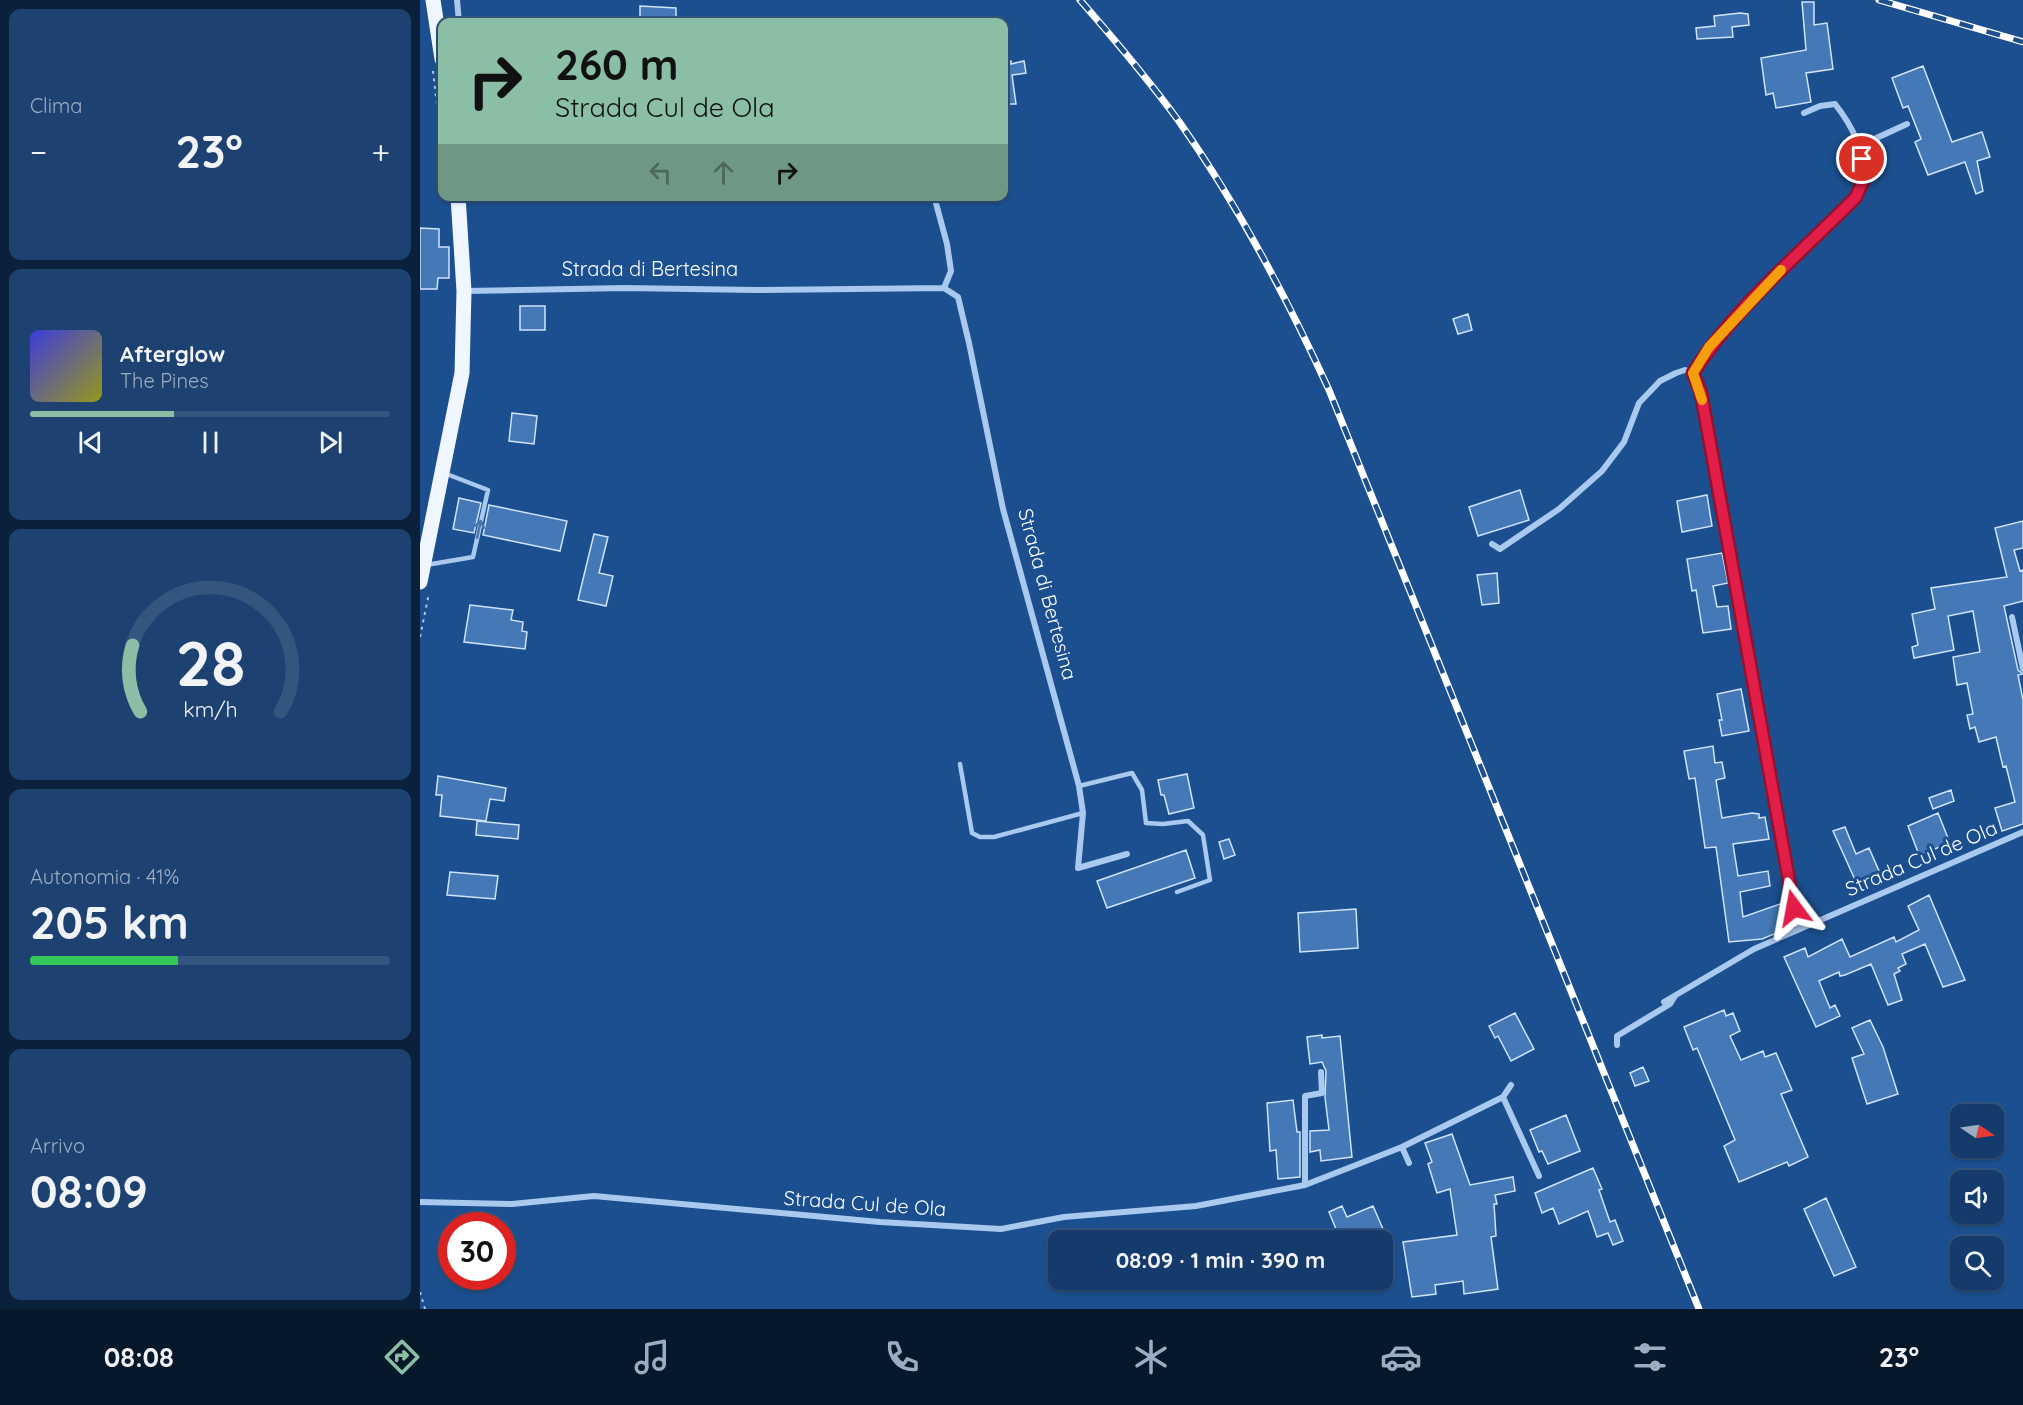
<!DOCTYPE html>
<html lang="it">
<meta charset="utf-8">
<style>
:root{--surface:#143b6b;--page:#1d4271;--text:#f1f3f6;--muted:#9dadc1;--line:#33557e;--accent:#8abfa5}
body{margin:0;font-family:Quicksand,sans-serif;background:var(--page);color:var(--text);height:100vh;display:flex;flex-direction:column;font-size:22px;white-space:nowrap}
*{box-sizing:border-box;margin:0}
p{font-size:20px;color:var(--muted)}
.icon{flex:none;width:33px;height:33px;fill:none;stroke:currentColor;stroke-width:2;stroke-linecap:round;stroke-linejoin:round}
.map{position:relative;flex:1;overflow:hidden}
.side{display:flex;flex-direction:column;gap:9px;padding:9px;background:#0b203b;width:420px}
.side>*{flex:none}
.hud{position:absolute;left:18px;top:18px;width:570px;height:183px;border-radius:12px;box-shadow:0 2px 4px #0004,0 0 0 2px var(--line);background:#8abfa5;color:#111;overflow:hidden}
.needle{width:39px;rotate:103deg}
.fabs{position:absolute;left:1530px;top:1104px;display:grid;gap:12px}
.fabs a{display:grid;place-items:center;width:54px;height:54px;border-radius:12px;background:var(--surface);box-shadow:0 2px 4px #0004,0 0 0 2px var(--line);font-size:30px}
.speed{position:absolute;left:18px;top:1212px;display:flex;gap:12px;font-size:30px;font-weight:700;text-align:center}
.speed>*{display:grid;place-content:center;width:78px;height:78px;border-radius:50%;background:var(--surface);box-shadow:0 2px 4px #0004,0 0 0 2px var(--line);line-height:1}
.speed .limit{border:9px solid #d22;background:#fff;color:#111}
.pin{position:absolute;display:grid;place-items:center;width:51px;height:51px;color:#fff;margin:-26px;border:3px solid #fff;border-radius:50%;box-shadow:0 2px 6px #0007}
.me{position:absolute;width:66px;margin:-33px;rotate:347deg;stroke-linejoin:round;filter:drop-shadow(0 0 4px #0008)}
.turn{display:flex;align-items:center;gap:21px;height:126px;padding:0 18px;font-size:27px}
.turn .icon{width:78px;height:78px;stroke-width:2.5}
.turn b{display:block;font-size:42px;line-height:51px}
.lanes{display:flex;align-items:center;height:57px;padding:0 18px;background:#0003;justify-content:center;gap:30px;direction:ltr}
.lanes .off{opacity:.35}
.big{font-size:45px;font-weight:700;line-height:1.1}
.side .tile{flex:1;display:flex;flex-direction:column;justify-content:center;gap:9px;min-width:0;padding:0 21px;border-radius:12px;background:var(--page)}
.side .dial{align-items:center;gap:0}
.dial svg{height:156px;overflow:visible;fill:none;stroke:var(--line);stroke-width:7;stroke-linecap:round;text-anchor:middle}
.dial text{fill:var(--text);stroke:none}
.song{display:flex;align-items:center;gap:18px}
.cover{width:72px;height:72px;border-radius:9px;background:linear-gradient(135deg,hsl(240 70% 55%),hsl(60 70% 35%))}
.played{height:6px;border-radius:3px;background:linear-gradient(90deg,var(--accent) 40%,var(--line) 40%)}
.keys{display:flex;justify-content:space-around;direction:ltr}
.heat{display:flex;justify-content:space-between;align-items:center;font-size:33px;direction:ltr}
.charge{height:9px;border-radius:4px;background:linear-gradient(90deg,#34c759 41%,var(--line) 0)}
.trip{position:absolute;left:628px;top:1230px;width:345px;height:60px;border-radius:12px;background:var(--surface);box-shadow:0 2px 4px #0004,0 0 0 2px var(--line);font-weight:700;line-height:60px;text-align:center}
.tab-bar{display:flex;height:96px;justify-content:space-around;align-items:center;background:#08182b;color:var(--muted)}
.tab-bar .icon{width:42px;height:42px}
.tab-bar .on{color:var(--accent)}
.tab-bar b{font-size:27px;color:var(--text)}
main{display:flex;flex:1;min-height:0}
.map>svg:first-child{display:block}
</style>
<main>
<section class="side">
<div class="tile"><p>Clima</p>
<div class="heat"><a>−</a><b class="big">23°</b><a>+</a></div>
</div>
<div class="tile">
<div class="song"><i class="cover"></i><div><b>Afterglow</b><p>The Pines</p></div></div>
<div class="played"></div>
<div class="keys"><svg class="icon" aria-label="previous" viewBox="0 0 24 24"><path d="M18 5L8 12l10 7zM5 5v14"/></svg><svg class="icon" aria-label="pause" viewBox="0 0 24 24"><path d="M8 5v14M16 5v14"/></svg><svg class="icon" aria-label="next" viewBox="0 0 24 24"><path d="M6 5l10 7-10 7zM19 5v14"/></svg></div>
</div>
<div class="tile dial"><svg viewBox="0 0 100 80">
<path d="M14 69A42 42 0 1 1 86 69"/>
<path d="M14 69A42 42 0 0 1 10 35" stroke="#8abfa5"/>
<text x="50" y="56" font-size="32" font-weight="700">28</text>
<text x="50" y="72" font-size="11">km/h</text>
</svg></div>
<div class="tile"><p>Autonomia · 41%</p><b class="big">205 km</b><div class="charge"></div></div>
<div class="tile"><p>Arrivo</p><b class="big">08:09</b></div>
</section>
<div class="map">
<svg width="1603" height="1309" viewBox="0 0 1603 1309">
<rect width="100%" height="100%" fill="#1b4f8f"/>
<!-- building -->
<path fill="#4478b7" stroke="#cfe3fa" stroke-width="1.5" d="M1382,2H1394V25L1407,23L1413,69L1386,73L1391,102L1356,108L1353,93L1346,95L1341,58L1386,50Z
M220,6L256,8V22H220Z
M1320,13L1328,14L1329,25L1312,27L1313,37L1277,39L1276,28L1295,26L1294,16Z
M591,61V64L604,61L606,73L592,75L596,104H584V62Z
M1503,66L1532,142L1562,132L1570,157L1557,161L1563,191L1556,194L1545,162L1508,175L1495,142L1501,139L1488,106L1483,108L1472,78Z
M0,228L19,229V247H29V278H18L17,289H0Z
M100,306H125V330H100Z
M1048,314L1052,330L1038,334L1033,319Z
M92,413L117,416L114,444L89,441Z
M1100,490L1109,520L1058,536L1049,507Z
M1287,495L1292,526L1262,532L1257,501Z
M39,498L61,503L54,533L33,529Z
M69,505L147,521L140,551L63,535Z
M1603,521V548L1594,550L1600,571L1603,570V601L1584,606L1598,670L1603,674L1598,675L1603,700V824L1582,831L1575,808L1595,802L1586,766L1583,767L1576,737L1559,742L1555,727L1550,729L1547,715L1553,714L1547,683L1537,685L1533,657L1560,652L1553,611L1528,616L1534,650L1494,658L1492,647L1498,645L1492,614L1515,609L1511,588L1587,577L1575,528Z
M174,534L188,537L179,573L193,576L186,606L158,600Z
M1302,553L1308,583L1293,586L1297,607L1308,606L1311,629L1283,633L1276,590L1272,591L1267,559Z
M1077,573L1079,603L1062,605L1057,575Z
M50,605L93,610L91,620L103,622L102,631L107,632L105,649L44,642Z
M1321,689L1329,731L1302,736L1299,720H1302L1297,694Z
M1293,746L1295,763L1302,762L1305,778L1296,780L1302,818L1332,813L1339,814V818L1345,817L1349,839L1313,844L1318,876L1348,871L1350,886L1320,892L1323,917L1363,903L1366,929L1342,939L1309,942L1296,847L1285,848L1275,778L1269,779L1264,751Z
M767,774L774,808L749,814L744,795H741L738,780Z
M18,776L86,788L84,801L70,799L66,821L20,816L22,795H16Z
M1531,790L1534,801L1513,809L1509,798Z
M1518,813L1530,843L1499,855L1488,826Z
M57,821L99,825L98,839L56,835Z
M1425,827L1436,854L1449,848L1459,871L1436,882L1413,831Z
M809,839L815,855L804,859L799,842Z
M766,850L775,878L687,908L677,881Z
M30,872L78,876L75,899L27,895Z
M1509,895L1545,980L1523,987L1505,944L1482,954L1486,964L1478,968L1480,971L1474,974L1482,1000L1468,1005L1451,964L1425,975L1420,976L1419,972L1399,981L1410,1008L1415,1005L1420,1016L1396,1027L1364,957L1385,948L1388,957L1422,939L1430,957L1474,937L1476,942L1499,930L1488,906Z
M936,909L938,948L880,952L878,913Z
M1304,1010L1306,1016L1313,1013L1320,1031L1310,1036L1321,1060L1343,1051L1345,1057L1356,1053L1372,1090L1361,1094L1388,1157L1369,1166L1367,1162L1319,1182L1304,1146L1315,1140L1277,1048L1273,1050L1264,1027Z
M1095,1013L1114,1049L1091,1061L1078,1036L1075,1038L1069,1026Z
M1450,1020L1463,1047L1478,1094L1447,1104L1432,1058L1444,1054L1432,1028Z
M902,1035V1038L920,1036L932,1157L901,1161L900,1150L890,1152V1131L909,1130L905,1097L906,1071L902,1062L890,1064L887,1037Z
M1223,1067L1229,1081L1215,1086L1210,1073Z
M873,1100L877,1132H880V1177L858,1179L856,1150L850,1151L847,1103Z
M1146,1115L1160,1151L1128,1164L1122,1151L1119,1152L1110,1130Z
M1032,1134L1050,1185L1093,1177L1095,1191L1075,1195L1077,1204H1074L1076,1236L1071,1237L1078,1289L1044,1294L1043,1281L1015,1285L1016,1294L992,1297L983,1242L1037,1235L1030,1189L1017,1193L1008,1164L1012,1162L1005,1143Z
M1173,1168L1182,1189L1179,1190L1190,1222L1195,1220L1203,1241L1193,1245L1188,1233L1177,1237L1168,1211L1139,1224L1133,1208L1122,1213L1115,1193Z
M1406,1198L1436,1267L1414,1276L1384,1209Z
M922,1206L927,1217L953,1206L963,1229L937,1240H926L923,1232L918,1234L909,1212Z"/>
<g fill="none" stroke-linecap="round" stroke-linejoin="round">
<!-- path -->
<path stroke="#a9c9ee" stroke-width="2" stroke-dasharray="3 4.5" stroke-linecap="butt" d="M13,71L22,148
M0,637L9,593
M0,1292L5,1309"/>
<!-- lane -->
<path stroke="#a9c9ee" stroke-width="4.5" d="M6,565L53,557L68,490L24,473
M540,764L552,833L560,837H574L663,813
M659,786L712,773L722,790L726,823L743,824L768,821L783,835L790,880L757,892"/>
<!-- street -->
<path stroke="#a9c9ee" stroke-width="6" d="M37,0L39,22
M1439,146L1487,124
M514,196L527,244L531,271L524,288L538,297L549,343L583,509L659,786L663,813L658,868L707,854
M45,291L204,288L337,290L524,288
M1072,544L1080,549L1139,509L1182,471L1204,442L1219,403L1240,381L1256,373L1265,370L1273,373
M1592,617L1603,669
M1379,929L1368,888L1281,393L1273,373L1289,347L1440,190C1449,159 1434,128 1415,104L1400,106L1384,113
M1244,1002L1334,949L1603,832
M1197,1045V1036L1250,1004L1255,996
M1083,1097L1119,1176
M982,1147L989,1163
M885,1185V1096L902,1093L901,1072
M0,1202L92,1204L174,1196L460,1222L581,1229L644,1217L776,1206L885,1185L982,1147L1083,1097L1091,1085"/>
<!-- primary -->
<path stroke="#f0f6ff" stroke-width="15" d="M13,0L22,59
M0,582L42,373L44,291L38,196"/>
<defs>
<path id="rail" d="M660,0C694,39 727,78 758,120C818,205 866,296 909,390L1279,1309
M1459,0L1603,42"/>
</defs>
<!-- rail casing -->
<use href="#rail" stroke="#fff" stroke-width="7"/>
<!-- rail -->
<use href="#rail" stroke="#1b4f8f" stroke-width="4.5" stroke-dasharray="14" stroke-linecap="butt"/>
</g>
<!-- one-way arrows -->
<defs><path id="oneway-shaft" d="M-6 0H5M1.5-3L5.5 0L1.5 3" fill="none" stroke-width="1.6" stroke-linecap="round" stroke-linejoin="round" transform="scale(1.5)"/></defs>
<use stroke="#4674ac" href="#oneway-shaft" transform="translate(59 529) rotate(-78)"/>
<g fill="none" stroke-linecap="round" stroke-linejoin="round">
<defs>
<path id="route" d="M1374,908L1281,393L1273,373C1316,306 1380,254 1436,197L1443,181L1442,159"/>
</defs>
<!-- route casing -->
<use href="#route" stroke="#92132f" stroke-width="15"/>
<!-- route -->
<use href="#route" stroke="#e11d48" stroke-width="10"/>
<!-- slow -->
<path stroke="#f59e0b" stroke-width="10" d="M1282,400L1273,373L1289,347L1361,270"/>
</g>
<g text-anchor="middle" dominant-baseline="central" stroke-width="6" stroke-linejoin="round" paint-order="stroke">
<!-- street labels -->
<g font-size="20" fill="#fff" stroke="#1b4f8f">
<text x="230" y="268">Strada di Bertesina</text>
<text transform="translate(628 594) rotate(75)">Strada di Bertesina</text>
<text transform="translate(1501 858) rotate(-23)">Strada Cul de Ola</text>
<text transform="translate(445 1203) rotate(4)">Strada Cul de Ola</text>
</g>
</g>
</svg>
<div class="fabs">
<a><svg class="needle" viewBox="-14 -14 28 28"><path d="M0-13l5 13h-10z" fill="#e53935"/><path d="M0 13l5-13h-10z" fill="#9dadc1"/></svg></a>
<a><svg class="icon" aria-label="sound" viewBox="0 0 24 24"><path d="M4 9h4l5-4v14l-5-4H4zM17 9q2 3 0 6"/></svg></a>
<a><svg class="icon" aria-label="search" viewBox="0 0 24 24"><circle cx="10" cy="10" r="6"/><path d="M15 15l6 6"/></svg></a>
</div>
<div class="speed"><div class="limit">30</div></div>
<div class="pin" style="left:1442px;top:159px;background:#d93025"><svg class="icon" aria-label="arrive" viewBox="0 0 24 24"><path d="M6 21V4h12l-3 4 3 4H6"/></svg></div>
<svg class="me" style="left:1374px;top:908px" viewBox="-20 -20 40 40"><path d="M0-17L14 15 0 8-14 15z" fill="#e11d48" stroke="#fff" stroke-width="4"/></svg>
<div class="trip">08:09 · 1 min · 390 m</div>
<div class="hud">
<div class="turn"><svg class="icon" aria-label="right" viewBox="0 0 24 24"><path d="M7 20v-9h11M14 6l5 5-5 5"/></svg><div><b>260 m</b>Strada Cul de Ola</div></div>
<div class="lanes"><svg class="icon off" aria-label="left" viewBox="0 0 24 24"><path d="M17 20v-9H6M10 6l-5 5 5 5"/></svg><svg class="icon off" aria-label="ahead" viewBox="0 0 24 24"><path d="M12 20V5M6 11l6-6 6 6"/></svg><svg class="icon" aria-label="right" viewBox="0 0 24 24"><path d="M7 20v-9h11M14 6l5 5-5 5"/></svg></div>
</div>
</div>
</main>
<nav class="tab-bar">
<b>08:08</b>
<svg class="icon on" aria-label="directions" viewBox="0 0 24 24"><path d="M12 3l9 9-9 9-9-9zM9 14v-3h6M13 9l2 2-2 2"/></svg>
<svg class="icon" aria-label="music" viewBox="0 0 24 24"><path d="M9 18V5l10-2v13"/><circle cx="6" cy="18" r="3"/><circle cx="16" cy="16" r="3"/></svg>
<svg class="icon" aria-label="phone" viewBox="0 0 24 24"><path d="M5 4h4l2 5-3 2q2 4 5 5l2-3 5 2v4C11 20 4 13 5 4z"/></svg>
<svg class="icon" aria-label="climate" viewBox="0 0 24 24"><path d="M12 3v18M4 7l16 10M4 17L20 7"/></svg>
<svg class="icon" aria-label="car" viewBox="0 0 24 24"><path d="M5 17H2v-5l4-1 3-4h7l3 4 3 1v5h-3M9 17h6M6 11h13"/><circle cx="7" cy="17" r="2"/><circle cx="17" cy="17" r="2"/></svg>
<svg class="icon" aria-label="filters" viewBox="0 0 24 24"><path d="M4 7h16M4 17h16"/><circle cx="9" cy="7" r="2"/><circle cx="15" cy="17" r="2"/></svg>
<b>23°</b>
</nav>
